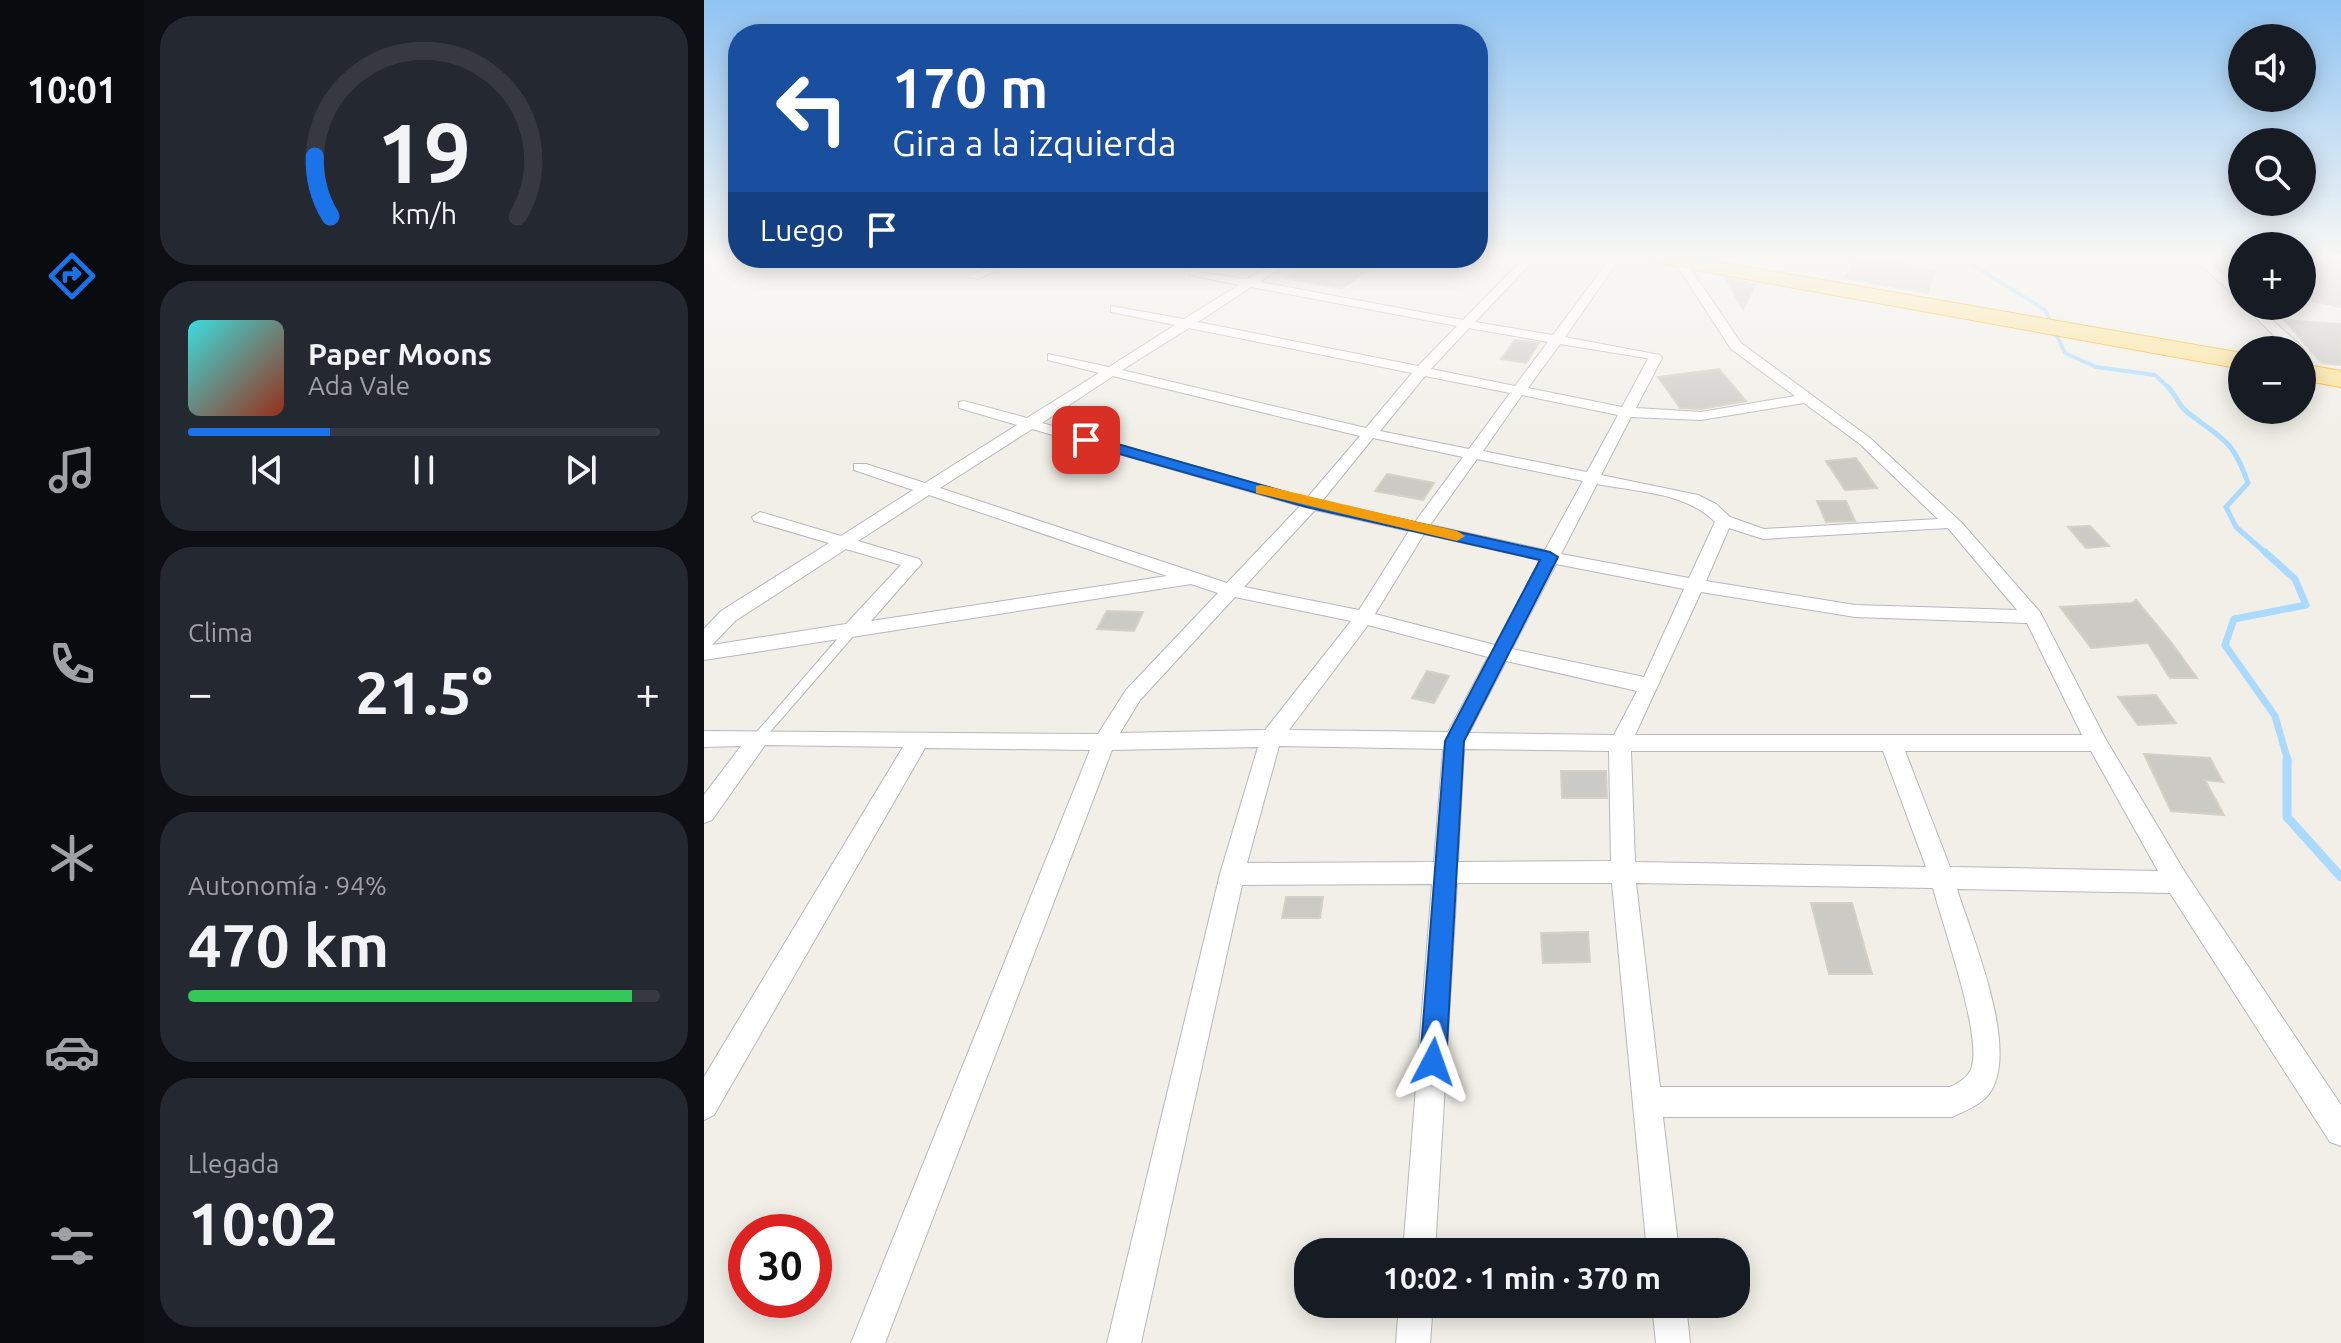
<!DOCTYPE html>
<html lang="es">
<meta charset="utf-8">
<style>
:root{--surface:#171b24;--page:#242831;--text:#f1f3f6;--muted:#9ea1a6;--line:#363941;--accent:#1a73e8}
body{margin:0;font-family:Ubuntu,sans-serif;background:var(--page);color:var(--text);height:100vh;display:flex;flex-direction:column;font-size:30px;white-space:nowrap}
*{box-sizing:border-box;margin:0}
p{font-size:26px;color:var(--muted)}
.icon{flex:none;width:44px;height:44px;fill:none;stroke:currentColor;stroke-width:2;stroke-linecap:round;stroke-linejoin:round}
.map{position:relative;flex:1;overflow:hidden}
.sheet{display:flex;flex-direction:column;gap:16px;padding:16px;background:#0d0f14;width:560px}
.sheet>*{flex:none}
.top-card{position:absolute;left:24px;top:24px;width:760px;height:244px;border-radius:32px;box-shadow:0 4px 20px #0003;background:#1a4fa0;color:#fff;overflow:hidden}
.tools{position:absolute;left:1524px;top:24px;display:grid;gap:16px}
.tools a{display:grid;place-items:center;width:88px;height:88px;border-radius:50%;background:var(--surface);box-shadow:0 4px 20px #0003;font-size:40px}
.speed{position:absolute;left:24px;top:1214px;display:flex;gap:16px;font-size:40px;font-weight:700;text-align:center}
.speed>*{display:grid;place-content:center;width:104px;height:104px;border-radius:50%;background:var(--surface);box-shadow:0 4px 20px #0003;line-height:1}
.speed .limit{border:12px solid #d22;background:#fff;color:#111}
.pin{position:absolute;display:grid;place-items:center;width:68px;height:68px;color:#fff;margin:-34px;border-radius:16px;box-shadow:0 4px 12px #0006}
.me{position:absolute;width:88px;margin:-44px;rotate:4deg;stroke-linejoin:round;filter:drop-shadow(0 0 6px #0008)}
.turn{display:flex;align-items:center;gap:28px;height:168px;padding:0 32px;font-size:36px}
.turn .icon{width:104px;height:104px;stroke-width:2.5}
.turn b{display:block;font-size:56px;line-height:68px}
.then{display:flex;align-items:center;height:76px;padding:0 32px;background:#0003;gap:16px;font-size:30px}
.big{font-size:60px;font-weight:600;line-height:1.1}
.sheet .card{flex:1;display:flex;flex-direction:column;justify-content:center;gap:12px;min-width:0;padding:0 28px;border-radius:32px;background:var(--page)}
.sheet .dial{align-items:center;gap:0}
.dial svg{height:208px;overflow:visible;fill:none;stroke:var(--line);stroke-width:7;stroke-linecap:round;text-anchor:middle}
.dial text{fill:var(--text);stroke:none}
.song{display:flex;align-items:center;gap:24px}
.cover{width:96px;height:96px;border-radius:12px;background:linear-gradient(135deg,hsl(180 70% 55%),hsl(10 70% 35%))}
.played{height:8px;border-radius:4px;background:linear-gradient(90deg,var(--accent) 30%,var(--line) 30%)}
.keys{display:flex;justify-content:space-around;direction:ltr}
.heat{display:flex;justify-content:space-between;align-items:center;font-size:44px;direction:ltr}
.charge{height:12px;border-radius:6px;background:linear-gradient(90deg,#34c759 94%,var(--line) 0)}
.trip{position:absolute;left:590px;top:1238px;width:456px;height:80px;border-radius:32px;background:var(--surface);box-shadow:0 4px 20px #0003;font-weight:600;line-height:80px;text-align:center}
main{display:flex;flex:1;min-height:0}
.menu{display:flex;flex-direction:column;width:144px;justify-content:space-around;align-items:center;background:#090b0e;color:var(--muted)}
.menu .icon{width:56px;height:56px}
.menu .active{color:var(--accent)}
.menu b{font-size:36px;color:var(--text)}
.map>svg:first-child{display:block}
</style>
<main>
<nav class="menu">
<b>10:01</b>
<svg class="icon active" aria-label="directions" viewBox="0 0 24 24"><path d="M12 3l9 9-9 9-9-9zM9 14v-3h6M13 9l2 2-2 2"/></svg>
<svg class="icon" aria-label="music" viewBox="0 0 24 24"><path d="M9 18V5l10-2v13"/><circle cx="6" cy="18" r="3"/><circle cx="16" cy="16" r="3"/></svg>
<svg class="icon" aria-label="phone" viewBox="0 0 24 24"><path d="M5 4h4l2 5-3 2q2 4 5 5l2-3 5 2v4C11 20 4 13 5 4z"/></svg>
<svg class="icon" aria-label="climate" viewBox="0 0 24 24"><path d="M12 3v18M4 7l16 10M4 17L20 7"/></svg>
<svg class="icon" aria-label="car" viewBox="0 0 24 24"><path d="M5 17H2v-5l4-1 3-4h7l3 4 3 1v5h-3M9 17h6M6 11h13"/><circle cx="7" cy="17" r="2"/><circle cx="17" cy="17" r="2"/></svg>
<svg class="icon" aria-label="filters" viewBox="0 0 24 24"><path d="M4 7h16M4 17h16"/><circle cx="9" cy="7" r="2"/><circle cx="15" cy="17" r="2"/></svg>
</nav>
<section class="sheet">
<div class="card dial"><svg viewBox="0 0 100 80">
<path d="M14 69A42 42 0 1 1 86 69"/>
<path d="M14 69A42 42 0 0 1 8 46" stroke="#1a73e8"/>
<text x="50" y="56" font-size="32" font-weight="700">19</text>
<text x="50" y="72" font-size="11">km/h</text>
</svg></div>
<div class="card">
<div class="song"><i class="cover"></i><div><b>Paper Moons</b><p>Ada Vale</p></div></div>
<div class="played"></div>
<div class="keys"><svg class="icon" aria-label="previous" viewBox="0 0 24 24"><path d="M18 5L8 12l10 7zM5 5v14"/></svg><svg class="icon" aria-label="pause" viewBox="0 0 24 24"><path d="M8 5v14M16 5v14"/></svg><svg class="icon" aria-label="next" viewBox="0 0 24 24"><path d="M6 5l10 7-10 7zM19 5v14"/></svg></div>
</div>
<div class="card"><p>Clima</p>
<div class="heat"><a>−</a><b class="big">21.5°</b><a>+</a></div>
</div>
<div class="card"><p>Autonomía · 94%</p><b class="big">470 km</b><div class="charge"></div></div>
<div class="card"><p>Llegada</p><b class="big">10:02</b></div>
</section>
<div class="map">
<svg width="1637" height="1343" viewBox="0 0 1637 1343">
<rect width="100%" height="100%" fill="#f1efe8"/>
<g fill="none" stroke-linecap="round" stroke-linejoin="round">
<!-- stream-far3 -->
<path stroke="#aadaff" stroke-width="4" d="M1256,257L1341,310L1361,353L1392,367L1451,375L1466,389"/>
<!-- stream-far2 -->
<path stroke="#aadaff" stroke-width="5" d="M1464,387C1472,395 1475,406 1483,412C1519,440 1528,438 1544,483L1522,507L1532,527L1563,554"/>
<!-- stream-far1 -->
<path stroke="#aadaff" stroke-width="7" d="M1561,552L1591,579L1602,605L1530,619L1521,645L1571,716L1584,761"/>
<!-- stream -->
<path stroke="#aadaff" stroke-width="9" d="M1583,759V817L1637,877"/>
<!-- runway -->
<path fill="#d4d3d0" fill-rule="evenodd" d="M1598,257H1637V308L1598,300Z"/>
</g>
<!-- building -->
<path fill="#cccac5" stroke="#d6d1c6" stroke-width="2" d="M1153,257L1201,260L1199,265L1230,270L1224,293L1140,278Z
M610,258H680L638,289L581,278Z
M1021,278L1052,284L1039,309Z
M1580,320L1637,324V365L1618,363Z
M811,340L835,343L822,363L797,359Z
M1015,369L1042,401L997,409L976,408L954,377Z
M1152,458L1173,488L1141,490L1122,461Z
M683,474L730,483L719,500L671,491Z
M1113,501H1142L1151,521L1122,522Z
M1386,526L1405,546L1382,548L1364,527Z
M1432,600L1467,642L1493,678H1466L1444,643L1387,648L1356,607L1428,603Z
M403,611L439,612L430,631L393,629Z
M723,671L745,676L730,703L708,698Z
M1452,695L1472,723L1434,725L1414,697Z
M1440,754L1506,758L1519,782L1501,780L1520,815L1467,811Z
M857,771H902L903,798H858Z
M582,897H619L616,918H578Z
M1107,903H1148L1168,974H1125Z
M884,932L886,962L839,963L837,933Z"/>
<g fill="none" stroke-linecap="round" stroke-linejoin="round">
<defs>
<path id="lane" d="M55,737L147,631"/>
<path id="street" d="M821,257H833L771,322L849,335L907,257H917L861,337L956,355L958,358L932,408L997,412L1091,396L1027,349L970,261L980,259L1037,343L1166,438L1258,523L1336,612L1401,738L1482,874L1637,1105V1146L1626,1142L1466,893L1253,889C1268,937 1317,1051 1285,1094C1276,1105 1261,1111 1248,1117H959L975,1252H943L908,883H753L731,1252H699L728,884L538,885L437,1343H403L516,874L554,747L408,750L181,1343H147L386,750L221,748L10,1115L0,1120V1077L199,747L61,745L8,820L0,823V795L37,746L0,747V731L394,734L422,690L514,593L487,584L0,660V629L17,611L125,543L50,521L48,517L56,512L137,536L209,490L150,470V464H162L221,483L313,425L255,408V402L260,401L323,418L395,373L344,360V354L405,367L471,325L407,312V306L480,319L535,285L486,275V271L543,279L577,258H591L556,282L759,320ZM547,287L753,326L714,366L494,322ZM485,328L708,373L662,428L418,370ZM765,328L844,342L811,386L727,369ZM856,344L942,358L944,359L918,407L824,388ZM409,376L656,436L603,498L338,423ZM721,376L806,393L765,449L676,431ZM818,395L914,415L883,472L779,451ZM1100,403L1156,444L1234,519L1060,529L1026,517L1012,504L994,495L897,475L927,417L997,420ZM328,429L596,506L523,583L236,488ZM669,438L759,457L711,522L618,501ZM773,459L879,481L841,550L726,525ZM893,484C932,492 982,492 1011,522L985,578L857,554ZM225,495L463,576L167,621L218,563L215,559L154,541ZM611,510L705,531L655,610L540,587ZM1025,528L1059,539L1244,528L1313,610L1151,605L1002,581ZM720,534L836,560L791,645L671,614ZM142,549L197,565L142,624L8,645L31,621ZM852,564L980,589L940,677L808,649ZM997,592L1151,617L1323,623L1378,735H931ZM531,597L647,621L561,730L416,733L436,700ZM664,625L784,657L744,732L585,730ZM802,661L933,691L910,735L765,733ZM575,746L739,749L730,862L543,863ZM760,749L905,751L907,861L754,862ZM927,751H1179L1222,867L931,862ZM1201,751H1387L1454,871L1246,867ZM932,883L1229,888C1239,926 1277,1032 1268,1066C1266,1076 1255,1083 1246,1087H956Z
M301,258H316L274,279L264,277Z
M1493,258H1501L1538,292V302L1493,262Z
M1540,306H1553L1598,347L1600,350L1598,352L1585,350Z
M695,1304H729L726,1343H692Z
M948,1304H982L986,1343H952Z"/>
<path id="highway" d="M942,257H986L1538,353V369L953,263Z
M1598,364L1637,371V387L1598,380Z"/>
</defs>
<!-- lane casing -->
<use href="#lane" stroke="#b5b8bc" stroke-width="12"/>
<!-- street casing -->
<use href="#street" stroke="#b5b8bc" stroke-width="2"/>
<!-- highway casing -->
<use href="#highway" stroke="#f9ab00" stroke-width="2"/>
<!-- lane -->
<use href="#lane" stroke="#fff" stroke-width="10"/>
<!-- street -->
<use href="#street" fill="#fff" fill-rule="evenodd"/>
<!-- highway -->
<use href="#highway" fill="#fde293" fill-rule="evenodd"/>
</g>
<!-- sky -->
<linearGradient id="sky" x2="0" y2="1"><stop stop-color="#8fc3f1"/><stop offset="0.58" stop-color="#f9f8f5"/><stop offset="1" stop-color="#f9f8f5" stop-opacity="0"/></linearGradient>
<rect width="1637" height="445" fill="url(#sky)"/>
<!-- route -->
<path fill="#1a73e8" stroke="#114b97" stroke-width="2" d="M382,435L610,500L846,552L854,557L760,741L742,1062L738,1071L729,1074L720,1071L716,1062L741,741L836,560L602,507L377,443V437Z"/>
<!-- slow -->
<path fill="#f59e0b" d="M557,485L753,531L761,536L753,541L552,493V486Z"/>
</svg>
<div class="tools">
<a><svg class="icon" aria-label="sound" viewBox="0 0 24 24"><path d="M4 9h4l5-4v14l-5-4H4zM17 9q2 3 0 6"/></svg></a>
<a><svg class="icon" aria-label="search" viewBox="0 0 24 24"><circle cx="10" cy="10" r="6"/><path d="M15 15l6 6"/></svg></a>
<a>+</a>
<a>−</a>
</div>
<div class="speed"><div class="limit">30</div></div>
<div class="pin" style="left:382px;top:440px;background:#d93025"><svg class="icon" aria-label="arrive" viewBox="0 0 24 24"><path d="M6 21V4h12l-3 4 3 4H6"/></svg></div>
<svg class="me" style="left:729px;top:1062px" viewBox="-20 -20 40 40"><path d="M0-17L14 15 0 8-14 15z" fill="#1a73e8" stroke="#fff" stroke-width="4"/></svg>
<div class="trip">10:02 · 1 min · 370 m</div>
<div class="top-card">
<div class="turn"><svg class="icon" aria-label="left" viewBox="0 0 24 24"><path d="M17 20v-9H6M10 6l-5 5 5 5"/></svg><div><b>170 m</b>Gira a la izquierda</div></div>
<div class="then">Luego<svg class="icon" aria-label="arrive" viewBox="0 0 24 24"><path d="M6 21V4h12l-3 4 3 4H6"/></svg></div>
</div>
</div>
</main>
